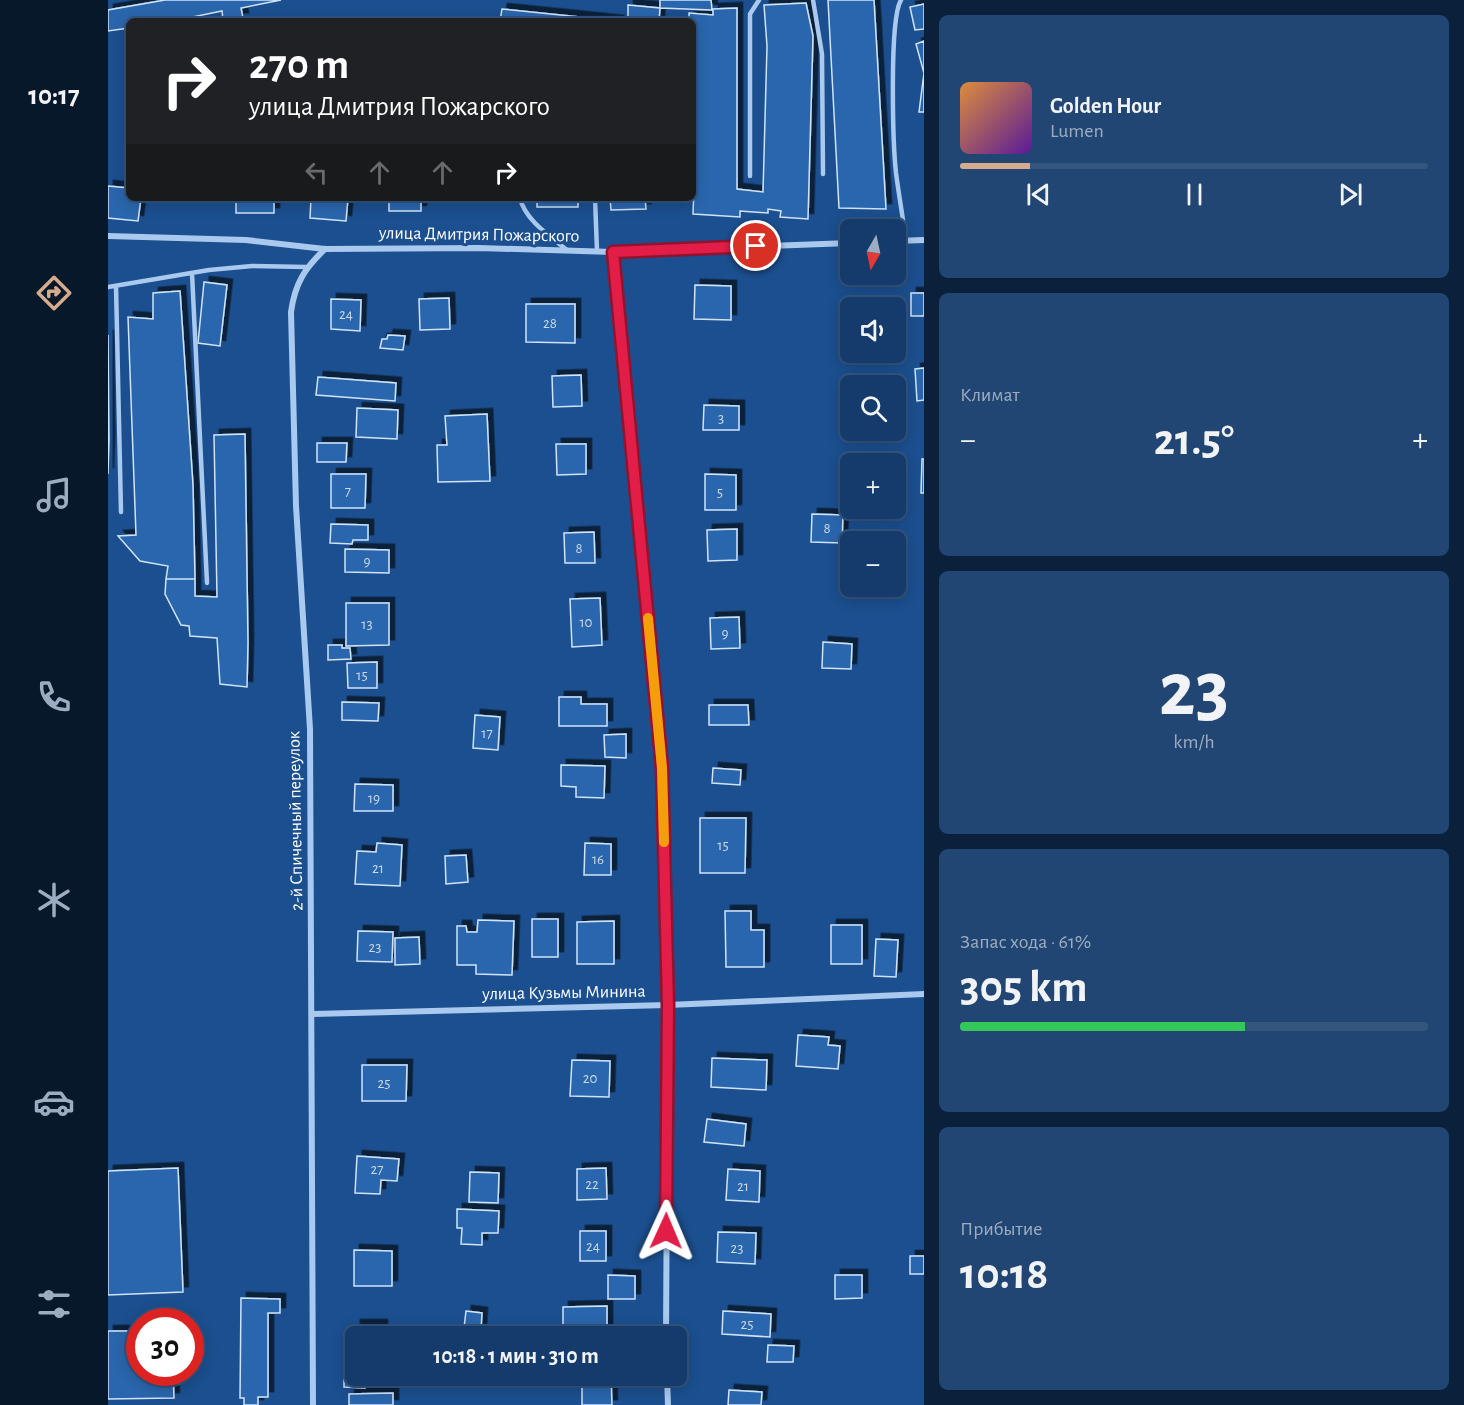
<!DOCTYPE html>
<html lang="ru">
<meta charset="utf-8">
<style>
:root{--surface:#143b6b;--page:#214673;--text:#f1f3f6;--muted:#9dadc1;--line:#33557e;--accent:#d6ab8b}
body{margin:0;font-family:"Alegreya Sans",sans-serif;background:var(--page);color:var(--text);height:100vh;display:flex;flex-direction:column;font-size:22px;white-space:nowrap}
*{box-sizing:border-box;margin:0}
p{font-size:20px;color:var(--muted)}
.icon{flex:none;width:33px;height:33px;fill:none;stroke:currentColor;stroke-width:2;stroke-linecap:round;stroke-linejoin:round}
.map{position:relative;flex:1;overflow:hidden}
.side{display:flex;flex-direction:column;gap:15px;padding:15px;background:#0b203b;width:540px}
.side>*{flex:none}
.banner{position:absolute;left:18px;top:18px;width:570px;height:183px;border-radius:9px;box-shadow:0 3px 15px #0003,0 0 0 2px var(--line);background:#202124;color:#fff;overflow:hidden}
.needle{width:39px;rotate:189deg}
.fabs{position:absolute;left:732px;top:219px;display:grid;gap:12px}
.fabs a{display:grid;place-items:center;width:66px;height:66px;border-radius:9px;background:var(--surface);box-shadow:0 3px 15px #0003,0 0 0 2px var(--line);font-size:30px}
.speed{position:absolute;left:18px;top:1308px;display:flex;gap:12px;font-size:30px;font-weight:700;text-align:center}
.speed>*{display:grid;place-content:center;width:78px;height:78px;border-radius:50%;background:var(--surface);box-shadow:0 3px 15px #0003,0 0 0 2px var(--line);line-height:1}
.speed .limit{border:9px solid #d22;background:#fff;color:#111}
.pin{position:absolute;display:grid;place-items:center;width:51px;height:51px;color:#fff;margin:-26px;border:3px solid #fff;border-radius:50%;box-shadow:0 2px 6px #0007}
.me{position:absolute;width:66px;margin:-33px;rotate:1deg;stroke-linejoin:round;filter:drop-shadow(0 0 4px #0008)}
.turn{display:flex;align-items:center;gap:21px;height:126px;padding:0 24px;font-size:27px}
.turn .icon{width:78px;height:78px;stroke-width:2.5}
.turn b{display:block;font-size:42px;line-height:51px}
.lanes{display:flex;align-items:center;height:57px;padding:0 24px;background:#0003;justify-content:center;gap:30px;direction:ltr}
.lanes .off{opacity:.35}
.big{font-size:45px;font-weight:700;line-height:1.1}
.side .widget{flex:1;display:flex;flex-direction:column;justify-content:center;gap:9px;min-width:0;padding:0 21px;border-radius:9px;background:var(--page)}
.side .dial{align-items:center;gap:0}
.dial b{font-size:78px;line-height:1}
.song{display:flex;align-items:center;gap:18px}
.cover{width:72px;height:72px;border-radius:9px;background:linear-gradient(135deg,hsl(30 70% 55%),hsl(270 70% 35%))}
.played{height:6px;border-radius:3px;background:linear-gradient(90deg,var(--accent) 15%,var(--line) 15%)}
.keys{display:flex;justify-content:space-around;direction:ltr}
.heat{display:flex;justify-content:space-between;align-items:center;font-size:33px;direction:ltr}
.charge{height:9px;border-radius:4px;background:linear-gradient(90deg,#34c759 61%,var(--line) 0)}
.trip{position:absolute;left:237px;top:1326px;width:342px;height:60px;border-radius:9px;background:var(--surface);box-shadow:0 3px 15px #0003,0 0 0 2px var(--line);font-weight:700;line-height:60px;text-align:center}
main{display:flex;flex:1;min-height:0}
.tabs{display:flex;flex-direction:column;width:108px;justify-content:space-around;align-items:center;background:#08182b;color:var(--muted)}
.tabs .icon{width:42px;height:42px}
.tabs .selected{color:var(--accent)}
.tabs b{font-size:27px;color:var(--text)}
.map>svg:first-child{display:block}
</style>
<main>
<nav class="tabs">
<b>10:17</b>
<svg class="icon selected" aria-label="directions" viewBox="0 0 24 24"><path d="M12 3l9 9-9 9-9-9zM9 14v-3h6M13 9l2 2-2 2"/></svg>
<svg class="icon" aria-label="music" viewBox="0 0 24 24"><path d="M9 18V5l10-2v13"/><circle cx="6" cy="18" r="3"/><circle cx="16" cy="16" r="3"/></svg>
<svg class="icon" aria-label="phone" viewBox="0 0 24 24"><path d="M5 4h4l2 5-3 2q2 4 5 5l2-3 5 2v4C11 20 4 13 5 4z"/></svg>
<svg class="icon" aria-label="climate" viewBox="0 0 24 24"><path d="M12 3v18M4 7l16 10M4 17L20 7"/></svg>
<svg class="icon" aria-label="car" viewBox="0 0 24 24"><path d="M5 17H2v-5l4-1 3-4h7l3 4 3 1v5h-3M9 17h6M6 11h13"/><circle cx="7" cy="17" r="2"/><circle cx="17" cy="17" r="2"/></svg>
<svg class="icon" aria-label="filters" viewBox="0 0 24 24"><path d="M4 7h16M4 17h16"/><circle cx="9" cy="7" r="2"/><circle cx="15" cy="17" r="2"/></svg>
</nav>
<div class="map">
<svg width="816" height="1405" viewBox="0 0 816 1405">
<defs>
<filter id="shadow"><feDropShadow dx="5.5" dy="-5.5" stdDeviation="0" flood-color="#0009"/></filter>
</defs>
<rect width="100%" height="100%" fill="#1b4f8f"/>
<!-- building -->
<path fill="#2a66ad" stroke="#cfe3fa" stroke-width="1.5" filter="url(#shadow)" d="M57,0H173L133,8L135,18L115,20L114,11L65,21H21V28L0,31V10Z
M552,0H603L604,10L552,8Z
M720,0H766L778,209L731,208Z
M698,3L705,36L700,219L672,217L673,211L660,209V213L632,211V217L585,214L588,137H585V21H581V13L605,15V9L629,8V189L655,192L659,46L656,5Z
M816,4V29L807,30L802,7Z
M520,5L552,8L551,21H520Z
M394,9L511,21H392Z
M816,41V112H811L816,73L808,44Z
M0,186L21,188V198H33L30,221L0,218Z
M128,198H166V213H128Z
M203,198H240L238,221L202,218Z
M281,198H313V211H281Z
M429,198H470V207H429Z
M502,198H537L538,209L503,210Z
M96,282L119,285L112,346L90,343Z
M587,285L623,286V320L586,319Z
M72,291L85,485L87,579H58L60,566L32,561L10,536L28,535L20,317L45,319V293Z
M803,293H816V316H803Z
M341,298L342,329L312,330L311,299Z
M223,299L253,300L252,331L223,329Z
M418,304H467V343L418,342Z
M0,335L1,440L0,474Z
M280,335L297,336L295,350L272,348L274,339H279Z
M816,368V400L809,401L807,369Z
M473,375L474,406L445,407L444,376Z
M210,377L288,383L287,401L208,395Z
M596,405L631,406V430H595Z
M249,408L290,410L289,439L248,437Z
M379,414L382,481L330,482L329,445H339L337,416Z
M137,434L140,643L139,687L112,684L109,638L82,636L81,626L73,625L57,594L58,579H87V596L109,597L106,435Z
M209,443H239L238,462H209Z
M448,444H478V474L449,475Z
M814,459H816V493H813Z
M223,474H258L257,508H223Z
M597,474L628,475V510H597Z
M704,514L735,515L734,543L703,542Z
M223,524L260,525V540H245L244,544L222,543Z
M629,529V560L600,561L599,530Z
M486,532L487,563H457L456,533Z
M237,549L281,550V573L237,572Z
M492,598L494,645L464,647L462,599Z
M238,603H281V645L238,646Z
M631,617L632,648L603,649L602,618Z
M715,642L744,644L743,669L714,668Z
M220,645H234V648H242L243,659L220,660Z
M269,662V688H240L239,663Z
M451,697H473V704H499V726H451Z
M234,702L271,703L270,721L234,720Z
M601,705H640L641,725H601Z
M367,715L392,717L390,750L365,748Z
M518,734V758L497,757L496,735Z
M453,765L497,766L496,798L468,797V787L453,786Z
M605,768L633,770L632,785L604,783Z
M247,784L285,785V811H246Z
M592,818H638L637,873H592Z
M269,843L294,845L292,886L247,884L249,851L268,852Z
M477,843L503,844V875H476Z
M358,855L360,882L338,884L337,856Z
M617,911H643V930H656V967H618Z
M424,919H450V957H424Z
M370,920L406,921L404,975L368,974V965H349V926H358L359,932H369Z
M506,921V964H469V922Z
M723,925H754V964H723Z
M250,931L285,932L284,962L249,961Z
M311,937L312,964L287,965V938Z
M768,939L790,940L788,977L766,976Z
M690,1035L721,1037L720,1045L732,1046L730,1069L688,1066Z
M604,1058L659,1060L658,1090L603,1087Z
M464,1060L502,1061L501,1097L462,1096Z
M254,1065H299L298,1101H254Z
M599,1119L638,1124L636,1146L596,1142Z
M249,1156L291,1159L289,1181L273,1180L272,1194L247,1193Z
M70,1168L75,1292L0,1295V1171Z
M498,1168L499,1199L469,1200V1169Z
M620,1169L652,1171L651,1202L618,1200Z
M362,1172L391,1173L390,1203L361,1202Z
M349,1209L391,1211L390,1233H374V1245L353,1244L354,1228H349Z
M472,1231H498V1261H472Z
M610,1232L648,1233L647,1264L609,1262Z
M246,1250L284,1251V1286H246Z
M802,1256H816V1274H802Z
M500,1275L527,1276V1299H500Z
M727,1275H754V1298L727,1299Z
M133,1298L172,1299V1313H160V1397H150V1405H136V1398H132Z
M499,1306V1335L455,1336V1307Z
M358,1311L374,1313L373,1329L356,1328Z
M615,1311L663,1314L662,1337L614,1334Z
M247,1325H274V1336H248L247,1349Z
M0,1331H32V1372H65L66,1398L0,1399Z
M660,1345L686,1346L685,1362H659Z
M236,1372H248V1376H253V1379H257V1388L236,1387Z
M474,1376H503L504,1405H474Z
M621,1390L654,1392L653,1405H620Z
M285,1393V1405H241V1394Z"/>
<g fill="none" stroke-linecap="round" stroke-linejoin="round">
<!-- lane -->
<path stroke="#a9c9ee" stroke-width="4.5" d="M705,0L714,54L715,174
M793,0C781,19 785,145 788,173C791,196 795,218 798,241
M642,176V14L651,0
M412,198C417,220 442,236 459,250
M487,198L489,251
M84,273L99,583
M8,286L13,512
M0,287L101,270L144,266L198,267"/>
<!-- street -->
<path stroke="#a9c9ee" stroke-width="6" d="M0,236L138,240L217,249L371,248L505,252L742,243
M788,241L816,240
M505,252L554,768L560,1005L558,1336
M205,1014L560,1005L816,994
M559,1376L560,1405
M205,1405L202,729L188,506L183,312C187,283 197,268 217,249"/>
</g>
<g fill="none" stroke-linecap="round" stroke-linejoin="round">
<defs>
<path id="route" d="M558,1231L560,1005L554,768L505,252L648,246"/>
</defs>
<!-- route casing -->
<use href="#route" stroke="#92132f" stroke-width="15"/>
<!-- route -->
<use href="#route" stroke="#e11d48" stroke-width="10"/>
<!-- slow -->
<path stroke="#f59e0b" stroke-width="10" d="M540,618L554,768L556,842"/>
</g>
<g text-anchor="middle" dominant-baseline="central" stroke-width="6" stroke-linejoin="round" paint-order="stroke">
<!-- number labels -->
<g font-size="15" fill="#cad9ea">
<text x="238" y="314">24</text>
<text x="442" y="323">28</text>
<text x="613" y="418">3</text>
<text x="240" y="491">7</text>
<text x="612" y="492">5</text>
<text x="719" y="528">8</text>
<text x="471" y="548">8</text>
<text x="259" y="561">9</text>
<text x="478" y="622">10</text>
<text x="259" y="624">13</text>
<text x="617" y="633">9</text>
<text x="254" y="675">15</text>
<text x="379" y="733">17</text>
<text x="266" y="798">19</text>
<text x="615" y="845">15</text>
<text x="490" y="859">16</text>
<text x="270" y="868">21</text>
<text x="267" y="947">23</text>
<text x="482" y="1078">20</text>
<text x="276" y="1083">25</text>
<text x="269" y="1169">27</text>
<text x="484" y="1184">22</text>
<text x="635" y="1186">21</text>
<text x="485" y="1246">24</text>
<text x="629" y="1248">23</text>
<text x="639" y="1324">25</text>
</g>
<!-- street labels -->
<g font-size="18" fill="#fff" stroke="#1b4f8f">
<text transform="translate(371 235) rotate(1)">улица Дмитрия Пожарского</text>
<text transform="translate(188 821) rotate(-91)">2-й Спичечный переулок</text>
<text transform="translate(456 993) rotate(-1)">улица Кузьмы Минина</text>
</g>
</g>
</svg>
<div class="fabs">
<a><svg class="needle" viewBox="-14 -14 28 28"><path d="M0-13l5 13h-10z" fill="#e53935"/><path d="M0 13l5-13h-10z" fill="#9dadc1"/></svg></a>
<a><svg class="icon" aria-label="sound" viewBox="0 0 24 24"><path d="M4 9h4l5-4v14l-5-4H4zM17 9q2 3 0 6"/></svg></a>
<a><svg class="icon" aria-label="search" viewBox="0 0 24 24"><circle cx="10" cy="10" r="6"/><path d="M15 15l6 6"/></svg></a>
<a>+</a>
<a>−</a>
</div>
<div class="speed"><div class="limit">30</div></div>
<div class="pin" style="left:648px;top:246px;background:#d93025"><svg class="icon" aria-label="arrive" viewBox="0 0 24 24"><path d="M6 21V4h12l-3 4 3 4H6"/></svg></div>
<svg class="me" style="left:558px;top:1231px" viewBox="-20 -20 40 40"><path d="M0-17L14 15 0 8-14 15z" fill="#e11d48" stroke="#fff" stroke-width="4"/></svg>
<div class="trip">10:18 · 1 мин · 310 m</div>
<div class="banner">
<div class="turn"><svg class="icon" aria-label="right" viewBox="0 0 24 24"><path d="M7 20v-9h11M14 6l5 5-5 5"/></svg><div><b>270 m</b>улица Дмитрия Пожарского</div></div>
<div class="lanes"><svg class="icon off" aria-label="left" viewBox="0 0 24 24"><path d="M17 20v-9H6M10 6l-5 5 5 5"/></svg><svg class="icon off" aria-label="ahead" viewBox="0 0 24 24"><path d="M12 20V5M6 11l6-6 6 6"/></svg><svg class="icon off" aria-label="ahead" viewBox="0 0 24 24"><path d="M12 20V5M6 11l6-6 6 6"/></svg><svg class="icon" aria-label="right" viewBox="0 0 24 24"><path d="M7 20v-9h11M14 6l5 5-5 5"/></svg></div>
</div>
</div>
<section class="side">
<div class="widget">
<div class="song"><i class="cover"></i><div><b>Golden Hour</b><p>Lumen</p></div></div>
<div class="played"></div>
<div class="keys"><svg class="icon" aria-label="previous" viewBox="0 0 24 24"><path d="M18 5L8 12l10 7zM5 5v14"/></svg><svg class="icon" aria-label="pause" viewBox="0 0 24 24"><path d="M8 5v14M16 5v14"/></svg><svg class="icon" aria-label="next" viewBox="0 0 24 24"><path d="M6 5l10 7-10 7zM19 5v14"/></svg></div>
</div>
<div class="widget"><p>Климат</p>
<div class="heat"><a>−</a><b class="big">21.5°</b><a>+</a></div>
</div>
<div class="widget dial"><b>23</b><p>km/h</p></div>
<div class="widget"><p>Запас хода · 61%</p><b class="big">305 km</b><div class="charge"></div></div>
<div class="widget"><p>Прибытие</p><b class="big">10:18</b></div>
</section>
</main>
